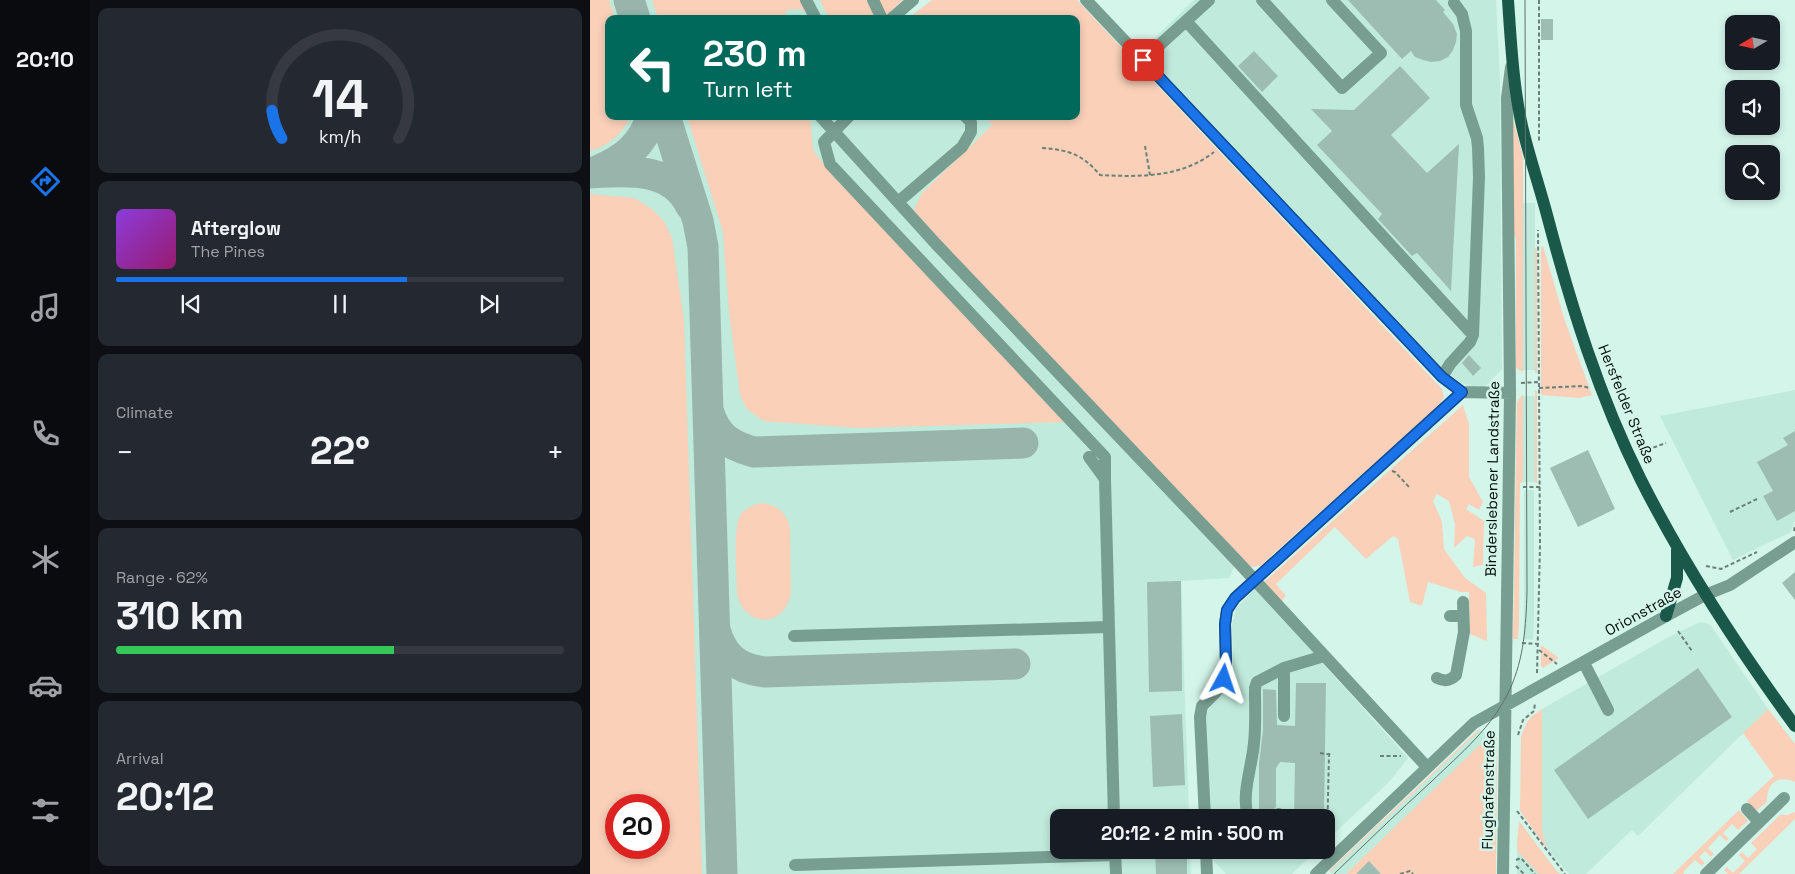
<!DOCTYPE html>
<meta charset="utf-8">
<style>
:root{--surface:#171b24;--page:#242831;--text:#f1f3f6;--muted:#9ea1a6;--line:#363941;--accent:#1a73e8}
body{margin:0;font-family:"Space Grotesk",sans-serif;background:var(--page);color:var(--text);height:100vh;display:flex;flex-direction:column;font-size:19px;white-space:nowrap}
*{box-sizing:border-box;margin:0}
p{font-size:16px;color:var(--muted)}
.icon{flex:none;width:28px;height:28px;fill:none;stroke:currentColor;stroke-width:2;stroke-linecap:round;stroke-linejoin:round}
.map{position:relative;flex:1;overflow:hidden}
.drawer{display:flex;flex-direction:column;gap:8px;padding:8px;background:#0d0f14;width:500px}
.drawer>*{flex:none}
.guide{position:absolute;left:15px;top:15px;width:475px;height:105px;border-radius:10px;box-shadow:0 2px 8px #0003;background:#00695c;color:#fff;overflow:hidden}
.needle{width:32px;rotate:261deg}
.tools{position:absolute;left:1135px;top:15px;display:grid;gap:10px}
.tools a{display:grid;place-items:center;width:55px;height:55px;border-radius:10px;background:var(--surface);box-shadow:0 2px 8px #0003;font-size:25px}
.speed{position:absolute;left:15px;top:794px;display:flex;gap:10px;font-size:25px;font-weight:700;text-align:center}
.speed>*{display:grid;place-content:center;width:65px;height:65px;border-radius:50%;background:var(--surface);box-shadow:0 2px 8px #0003;line-height:1}
.speed .limit{border:8px solid #d22;background:#fff;color:#111}
.pin{position:absolute;display:grid;place-items:center;width:42px;height:42px;color:#fff;margin:-21px;border-radius:10px;box-shadow:0 2px 8px #0006}
.me{position:absolute;width:55px;margin:-28px;rotate:5deg;stroke-linejoin:round;filter:drop-shadow(0 0 4px #0008)}
.turn{display:flex;align-items:center;gap:18px;height:105px;padding:0 15px;font-size:22px}
.turn .icon{width:65px;height:65px;stroke-width:2.5}
.turn b{display:block;font-size:35px;line-height:42px}
.big{font-size:38px;font-weight:600;line-height:1.1}
.drawer .tile{flex:1;display:flex;flex-direction:column;justify-content:center;gap:8px;min-width:0;padding:0 18px;border-radius:10px;background:var(--page)}
.drawer .dial{align-items:center;gap:0}
.dial svg{height:130px;overflow:visible;fill:none;stroke:var(--line);stroke-width:7;stroke-linecap:round;text-anchor:middle}
.dial text{fill:var(--text);stroke:none}
.song{display:flex;align-items:center;gap:15px}
.cover{width:60px;height:60px;border-radius:8px;background:linear-gradient(135deg,hsl(270 70% 55%),hsl(320 70% 35%))}
.played{height:5px;border-radius:2px;background:linear-gradient(90deg,var(--accent) 65%,var(--line) 65%)}
.keys{display:flex;justify-content:space-around;direction:ltr}
.heat{display:flex;justify-content:space-between;align-items:center;font-size:28px;direction:ltr}
.charge{height:8px;border-radius:4px;background:linear-gradient(90deg,#34c759 62%,var(--line) 0)}
.trip{position:absolute;left:460px;top:809px;width:285px;height:50px;border-radius:10px;background:var(--surface);box-shadow:0 2px 8px #0003;font-weight:600;line-height:50px;text-align:center}
main{display:flex;flex:1;min-height:0}
.tab-bar{display:flex;flex-direction:column;width:90px;justify-content:space-around;align-items:center;background:#090b0e;color:var(--muted)}
.tab-bar .icon{width:35px;height:35px}
.tab-bar .current{color:var(--accent)}
.tab-bar b{font-size:22px;color:var(--text)}
.map>svg:first-child{display:block}
</style>
<main>
<nav class="tab-bar">
<b>20:10</b>
<svg class="icon current" aria-label="directions" viewBox="0 0 24 24"><path d="M12 3l9 9-9 9-9-9zM9 14v-3h6M13 9l2 2-2 2"/></svg>
<svg class="icon" aria-label="music" viewBox="0 0 24 24"><path d="M9 18V5l10-2v13"/><circle cx="6" cy="18" r="3"/><circle cx="16" cy="16" r="3"/></svg>
<svg class="icon" aria-label="phone" viewBox="0 0 24 24"><path d="M5 4h4l2 5-3 2q2 4 5 5l2-3 5 2v4C11 20 4 13 5 4z"/></svg>
<svg class="icon" aria-label="climate" viewBox="0 0 24 24"><path d="M12 3v18M4 7l16 10M4 17L20 7"/></svg>
<svg class="icon" aria-label="car" viewBox="0 0 24 24"><path d="M5 17H2v-5l4-1 3-4h7l3 4 3 1v5h-3M9 17h6M6 11h13"/><circle cx="7" cy="17" r="2"/><circle cx="17" cy="17" r="2"/></svg>
<svg class="icon" aria-label="filters" viewBox="0 0 24 24"><path d="M4 7h16M4 17h16"/><circle cx="9" cy="7" r="2"/><circle cx="15" cy="17" r="2"/></svg>
</nav>
<section class="drawer">
<div class="tile dial"><svg viewBox="0 0 100 80">
<path d="M14 69A42 42 0 1 1 86 69"/>
<path d="M14 69A42 42 0 0 1 8 52" stroke="#1a73e8"/>
<text x="50" y="56" font-size="32" font-weight="700">14</text>
<text x="50" y="72" font-size="11">km/h</text>
</svg></div>
<div class="tile">
<div class="song"><i class="cover"></i><div><b>Afterglow</b><p>The Pines</p></div></div>
<div class="played"></div>
<div class="keys"><svg class="icon" aria-label="previous" viewBox="0 0 24 24"><path d="M18 5L8 12l10 7zM5 5v14"/></svg><svg class="icon" aria-label="pause" viewBox="0 0 24 24"><path d="M8 5v14M16 5v14"/></svg><svg class="icon" aria-label="next" viewBox="0 0 24 24"><path d="M6 5l10 7-10 7zM19 5v14"/></svg></div>
</div>
<div class="tile"><p>Climate</p>
<div class="heat"><a>−</a><b class="big">22°</b><a>+</a></div>
</div>
<div class="tile"><p>Range · 62%</p><b class="big">310 km</b><div class="charge"></div></div>
<div class="tile"><p>Arrival</p><b class="big">20:12</b></div>
</section>
<div class="map">
<svg width="1205" height="874" viewBox="0 0 1205 874">
<rect width="100%" height="100%" fill="#d4f5ea"/>
<!-- built -->
<path fill="#c0eadc" fill-rule="evenodd" d="M0,0H230L239,19H19V116H394L402,125L332,193L644,567L639,578L591,581L599,817L469,818V850H600L601,874H0ZM26,805H69V848H26Z
M604,0H906L910,79L912,369L894,388H883L871,383L846,363L552,50Z
M933,203H945V370H933Z
M1205,390V520L1201,532L1143,560L1070,416Z
M933,396H945V482H933Z
M934,490H944V617L943,640L933,639L934,621Z
M665,588L818,758L799,782L736,841V818L617,817L613,722L620,707L634,690L643,672L642,625L646,609Z
M1110,622L1116,623L1121,626L1178,709L1048,836L1042,830L996,874H979L957,849L952,830V709L1077,638Z
M890,730L899,737L756,874H742L740,872Z
M927,845L956,874H927Z
M618,850H727L702,874H636L623,860Z"/>
<!-- green -->
<path fill="#fad0b9" fill-rule="evenodd" d="M0,0H19L25,19H19V116H41C32,134 19,146 0,151Z
M62,0H213L218,11L213,12L212,9L196,10V19H68Z
M230,0H313L292,19H239Z
M342,0H487L852,389L854,397L849,405L670,566L658,567L323,212L332,193L402,125L394,116H486V19H317Z
M97,116H220L223,150L232,162L478,422L267,428L173,421L157,409L150,395L139,312L133,232Z
M923,118L933,157V372L929,370L926,367V239L922,229Z
M0,194L44,198L62,209L74,221L82,238L94,320L112,874H0ZM26,805H69V848H26Z
M953,246L975,321L1002,395L990,398L951,395V247Z
M945,248H946L947,252V373H945Z
M945,391H947V483H945Z
M933,395V482L930,483L929,623L928,639H923L927,402L931,396Z
M873,405L879,424V477L893,502L889,510L879,504L876,509L894,521L893,565L883,567L885,539L877,536L864,548L865,524L859,501L847,494L843,501L852,522L854,549L875,578L896,593L897,641L880,634L879,592H871L838,582L832,606L820,602L808,539L803,536L776,559L745,527L686,584L696,596L690,602L673,583Z
M172,503C188,505 197,513 200,529L201,592C196,628 155,629 147,594C147,576 142,528 151,514C157,507 164,505 172,503Z
M951,645L969,658L953,668L951,666Z
M952,709V830L957,849L930,811L931,736L937,722L942,716Z
M1178,709L1205,744V782C1188,774 1176,784 1177,802L1166,811L1157,801L1184,776L1153,733Z
M889,729L890,730L740,872L739,871Z
M904,731L907,739L906,874H791L779,862L766,874H756Z
M1149,810L1158,821L1148,830L1142,824L1133,833L1139,839L1136,841L1130,835L1118,848L1124,854L1121,857L1115,851L1109,857L1115,863L1112,866L1105,860L1093,872L1094,874H1083Z
M1205,812V819L1149,874H1138L1134,870L1137,867L1143,873L1155,861L1149,855L1152,852L1158,858L1167,849L1161,843L1190,815H1197Z
M929,821L962,865L970,874H949L928,852L927,845Z"/>
<g fill="none" stroke-linecap="round" stroke-linejoin="round">
<!-- taxiway -->
<path stroke="#99b4aa" stroke-width="31" d="M39,0L45,19
M75,116L108,221L113,247L132,874
M7,171C35,159 52,146 62,116
M0,173C37,171 82,166 101,206
M118,410C126,436 138,445 164,452L433,443
M125,630C133,657 146,668 174,672L425,664"/>
</g>
<!-- building -->
<path fill="#9dbdb3" d="M758,0H846L855,10L853,12L863,24L867,34L866,42L863,50L858,57L850,61L841,62L833,60L825,57L821,51L812,59Z
M951,19H963V40H951Z
M664,51L688,76L672,92L648,66Z
M810,66L840,98L801,135L837,173L869,144L861,291L827,253L822,256L788,219L792,214L727,145L742,131L721,109L764,110Z
M879,355L891,368L883,376L872,363Z
M1205,431V511L1187,521L1173,496L1183,491L1167,462L1198,445L1193,438Z
M998,450L1025,509L988,527L960,468Z
M1205,572V600L1192,583Z
M591,581L592,691L559,692L557,582Z
M1108,668L1142,717L998,819L964,770Z
M706,683H736L734,818H704L705,763L690,762L686,768V807L682,811H669V763L673,730V689L686,690L687,725L705,726Z
M592,714L595,785L563,787L560,716Z
M565,850H597V874H566Z
M779,861L791,874H766Z"/>
<g fill="none" stroke-linecap="round" stroke-linejoin="round">
<!-- path -->
<path stroke="#6a8079" stroke-width="2" stroke-dasharray="4 2.5" stroke-linecap="butt" d="M949,0V141
M555,146L560,175
M452,148C479,150 492,154 510,175C549,177 591,178 624,152
M931,383L948,382
M949,388L993,386L999,388
M1051,452L1076,443
M802,471L805,472L820,488
M933,487H950
M1140,512L1167,499
M1204,531L1205,526
M1116,566L1131,569L1167,552
M1088,631L1102,651
M932,643L949,644
M949,650L967,664
M947,673L950,545L948,230
M928,735L933,720L944,711L945,703
M730,753L742,755
M739,753L737,840L739,842
M790,756H811
M927,811L975,874
M926,860L931,858L945,874
M926,866L934,874
M810,874L820,871L823,874"/>
<!-- minor -->
<path stroke="#789d91" stroke-width="12" d="M216,0L226,19
M283,0L292,19
M496,0L852,377L872,392L920,393
M672,0L752,88L791,53L742,0
M864,3L872,14L876,31V105L887,138L888,148L889,177L883,335
M301,19L323,0
M596,21L619,0
M553,60L596,21L883,335L880,342L860,364L852,377
M230,116L346,244L649,563L837,767
M259,116L234,142L240,164L515,457V479
M308,202L372,147L381,132V122L375,116
M499,457L515,479L524,818
M860,616H873
M204,636L519,627
M994,663L1018,710
M847,678C855,682 860,681 866,675L874,632L873,602
M694,716V668L734,656
M1157,809L1169,822
M615,818L610,717L612,706L625,693L634,679L636,663L635,624L637,610L645,598L872,392
M658,818C651,794 662,767 664,743C666,725 665,706 665,688L667,682L694,668
M688,818L689,814
M525,850L526,874
M616,850L617,874
M205,865L525,855
M726,874L884,723L1076,616L1115,595L1140,585L1205,542
M913,874L920,393L917,98L921,67
M1116,874L1194,798"/>
<!-- major -->
<path stroke="#1a5949" stroke-width="12" d="M918,0C921,43 923,85 932,126C939,156 949,185 957,215C981,306 1009,396 1051,480C1095,567 1148,648 1205,726
M1076,616L1087,578V550"/>
<!-- tram -->
<path stroke="#5e726b" stroke-width="1" d="M744,874C776,843 808,812 841,782C870,754 903,727 920,689C934,658 936,626 937,592L935,0"/>
</g>
<g fill="none" stroke-linecap="round" stroke-linejoin="round">
<defs>
<path id="route" d="M553,60L852,377L872,392L645,598L637,610L635,624L636,663L634,679"/>
</defs>
<!-- route casing -->
<use href="#route" stroke="#114b97" stroke-width="12"/>
<!-- route -->
<use href="#route" stroke="#1a73e8" stroke-width="9"/>
</g>
<g text-anchor="middle" dominant-baseline="central" stroke-width="5" stroke-linejoin="round" paint-order="stroke">
<!-- street labels -->
<g font-size="15" fill="#040e0b" stroke="#d4f5ea">
<text transform="translate(1037 404) rotate(68)">Hersfelder Straße</text>
<text transform="translate(902 479) rotate(-89)">Binderslebener Landstraße</text>
<text transform="translate(1053 611) rotate(-29)">Orionstraße</text>
<text transform="translate(898 790) rotate(-89)">Flughafenstraße</text>
</g>
</g>
</svg>
<div class="tools">
<a><svg class="needle" viewBox="-14 -14 28 28"><path d="M0-13l5 13h-10z" fill="#e53935"/><path d="M0 13l5-13h-10z" fill="#9ea1a6"/></svg></a>
<a><svg class="icon" aria-label="sound" viewBox="0 0 24 24"><path d="M4 9h4l5-4v14l-5-4H4zM17 9q2 3 0 6"/></svg></a>
<a><svg class="icon" aria-label="search" viewBox="0 0 24 24"><circle cx="10" cy="10" r="6"/><path d="M15 15l6 6"/></svg></a>
</div>
<div class="speed"><div class="limit">20</div></div>
<div class="pin" style="left:553px;top:60px;background:#d93025"><svg class="icon" aria-label="arrive" viewBox="0 0 24 24"><path d="M6 21V4h12l-3 4 3 4H6"/></svg></div>
<svg class="me" style="left:634px;top:679px" viewBox="-20 -20 40 40"><path d="M0-17L14 15 0 8-14 15z" fill="#1a73e8" stroke="#fff" stroke-width="4"/></svg>
<div class="trip">20:12 · 2 min · 500 m</div>
<div class="guide">
<div class="turn"><svg class="icon" aria-label="left" viewBox="0 0 24 24"><path d="M17 20v-9H6M10 6l-5 5 5 5"/></svg><div><b>230 m</b>Turn left</div></div>
</div>
</div>
</main>
